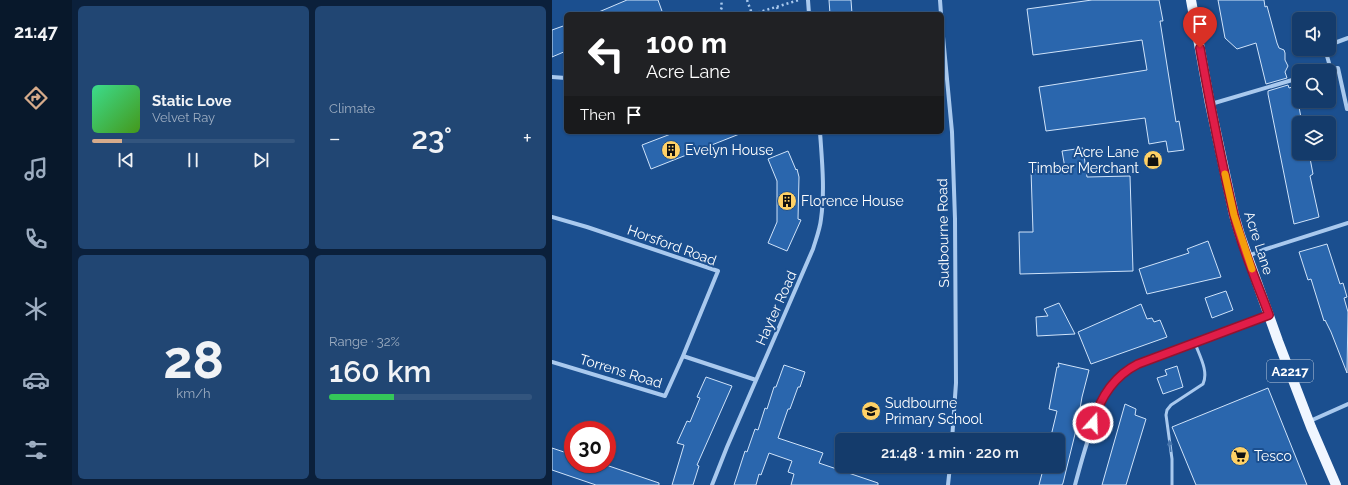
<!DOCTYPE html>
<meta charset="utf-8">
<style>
:root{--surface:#143b6b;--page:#214673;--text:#f1f3f6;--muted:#9dadc1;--line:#33557e;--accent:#d6ab8b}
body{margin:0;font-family:Raleway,sans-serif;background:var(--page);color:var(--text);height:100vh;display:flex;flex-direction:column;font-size:15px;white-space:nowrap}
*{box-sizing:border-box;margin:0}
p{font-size:13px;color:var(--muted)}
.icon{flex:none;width:22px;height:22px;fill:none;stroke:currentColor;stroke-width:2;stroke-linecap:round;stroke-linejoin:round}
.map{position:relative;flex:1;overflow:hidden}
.sheet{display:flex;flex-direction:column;gap:6px;padding:6px;background:#0b203b;width:480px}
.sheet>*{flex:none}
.guide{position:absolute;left:12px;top:12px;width:380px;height:122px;border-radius:6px;box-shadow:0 1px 3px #0004,0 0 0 1px var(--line);background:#202124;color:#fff;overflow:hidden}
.tools{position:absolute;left:740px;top:12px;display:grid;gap:8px}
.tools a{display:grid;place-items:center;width:44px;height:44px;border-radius:6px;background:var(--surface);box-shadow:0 1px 3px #0004,0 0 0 1px var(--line);font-size:20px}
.speed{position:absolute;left:12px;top:421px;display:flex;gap:8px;font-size:20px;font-weight:700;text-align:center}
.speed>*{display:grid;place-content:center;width:52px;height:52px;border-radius:50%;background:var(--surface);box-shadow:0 1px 3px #0004,0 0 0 1px var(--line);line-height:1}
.speed .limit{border:6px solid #d22;background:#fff;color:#111}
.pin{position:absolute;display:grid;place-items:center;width:34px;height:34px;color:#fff;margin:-41px -17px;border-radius:50% 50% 50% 0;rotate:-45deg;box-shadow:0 0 4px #0007}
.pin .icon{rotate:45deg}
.me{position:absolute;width:44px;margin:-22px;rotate:20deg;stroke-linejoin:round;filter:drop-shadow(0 0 3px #0008)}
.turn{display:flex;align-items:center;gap:14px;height:84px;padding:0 16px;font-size:18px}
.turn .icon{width:52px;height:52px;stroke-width:2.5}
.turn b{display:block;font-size:28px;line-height:34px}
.then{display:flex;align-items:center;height:38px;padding:0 16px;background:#0003;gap:8px;font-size:15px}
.big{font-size:30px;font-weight:600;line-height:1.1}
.sheet .card{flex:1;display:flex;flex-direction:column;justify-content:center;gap:6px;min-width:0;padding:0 14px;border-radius:6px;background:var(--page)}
.sheet .dial{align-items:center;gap:0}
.dial b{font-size:52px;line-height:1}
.song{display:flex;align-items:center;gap:12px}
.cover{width:48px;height:48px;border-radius:6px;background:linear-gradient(135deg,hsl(150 70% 55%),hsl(100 70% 35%))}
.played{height:4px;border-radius:2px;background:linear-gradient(90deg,var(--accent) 15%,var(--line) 15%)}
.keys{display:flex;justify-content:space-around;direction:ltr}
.heat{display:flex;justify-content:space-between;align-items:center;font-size:22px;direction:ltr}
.charge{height:6px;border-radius:3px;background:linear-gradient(90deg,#34c759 32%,var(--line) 0)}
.sheet .tiles{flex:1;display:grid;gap:6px;grid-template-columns:repeat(2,1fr)}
.trip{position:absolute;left:283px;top:433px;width:230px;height:40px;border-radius:6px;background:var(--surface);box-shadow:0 1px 3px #0004,0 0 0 1px var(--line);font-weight:600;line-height:40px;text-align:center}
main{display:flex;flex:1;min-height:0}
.menu{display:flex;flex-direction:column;width:72px;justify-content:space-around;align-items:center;background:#08182b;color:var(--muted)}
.menu .icon{width:28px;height:28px}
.menu .active{color:var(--accent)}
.menu b{font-size:18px;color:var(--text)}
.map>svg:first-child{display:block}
</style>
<main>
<nav class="menu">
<b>21:47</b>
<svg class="icon active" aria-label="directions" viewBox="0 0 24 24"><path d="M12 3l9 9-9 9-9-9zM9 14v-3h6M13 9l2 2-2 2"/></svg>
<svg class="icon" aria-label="music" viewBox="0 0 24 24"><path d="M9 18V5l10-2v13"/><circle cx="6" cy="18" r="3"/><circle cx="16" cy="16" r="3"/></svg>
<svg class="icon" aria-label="phone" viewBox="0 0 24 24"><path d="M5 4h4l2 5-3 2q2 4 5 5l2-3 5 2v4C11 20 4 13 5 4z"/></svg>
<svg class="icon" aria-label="climate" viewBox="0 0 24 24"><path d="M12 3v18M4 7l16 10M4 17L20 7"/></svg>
<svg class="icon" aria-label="car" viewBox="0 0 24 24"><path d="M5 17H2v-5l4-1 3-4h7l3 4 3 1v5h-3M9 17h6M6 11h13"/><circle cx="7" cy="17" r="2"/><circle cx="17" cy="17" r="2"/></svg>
<svg class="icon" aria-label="filters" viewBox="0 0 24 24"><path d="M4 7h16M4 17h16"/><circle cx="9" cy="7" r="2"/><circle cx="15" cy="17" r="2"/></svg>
</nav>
<section class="sheet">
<div class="tiles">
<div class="card">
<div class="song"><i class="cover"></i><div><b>Static Love</b><p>Velvet Ray</p></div></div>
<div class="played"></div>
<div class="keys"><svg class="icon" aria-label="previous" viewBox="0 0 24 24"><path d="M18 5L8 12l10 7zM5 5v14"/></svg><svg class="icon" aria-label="pause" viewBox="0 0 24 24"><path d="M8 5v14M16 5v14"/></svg><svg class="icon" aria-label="next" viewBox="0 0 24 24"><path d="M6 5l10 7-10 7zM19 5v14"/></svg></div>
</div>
<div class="card"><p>Climate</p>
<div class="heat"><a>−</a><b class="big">23°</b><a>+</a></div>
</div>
<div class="card dial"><b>28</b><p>km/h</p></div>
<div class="card"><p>Range · 32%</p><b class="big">160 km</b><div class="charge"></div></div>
</div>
</section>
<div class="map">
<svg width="796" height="485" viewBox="0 0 796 485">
<rect width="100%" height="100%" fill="#1b4f8f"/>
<!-- building -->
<path fill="#2a66ad" stroke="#cfe3fa" d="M75,0H106L111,14H42Z
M277,0H299L300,14H278Z
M540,0H607L611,21H608L624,122L627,121L632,150L616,152L614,141L597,144L593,118L494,131L487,87L595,70L590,40L481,55L475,9Z
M666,0H712L713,7L715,6L725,43L727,48L732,50L733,53V60L736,66L733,72L735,78L714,84L704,43L685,49L673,38Z
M14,25V51L0,57V30Z
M736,85L737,88L747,85V107L750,123H747V153H757L761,174L758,176L767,217L742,224L716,94V91Z
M124,132H189L190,133L99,169L90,145Z
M531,148L535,177L578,176L581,271L468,274L467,232H481L479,170L513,168L510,151Z
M236,151L244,170L245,169L247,177L246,219L249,220L235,251L216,243L225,222V181L216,159Z
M656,241L669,277L595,294L587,269L637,253L635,249Z
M775,244L788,284L791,283L795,297L792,298L796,312L795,373L779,332L773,320L772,321L759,279L756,280L747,252Z
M674,291L681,310L660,318L653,298Z
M507,303L523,334L485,336L484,317L496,316L492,309Z
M589,304L595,319L600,318L602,322L608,320L615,337L539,364L526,332Z
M506,363L537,370L530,397L525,426L511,483L510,485H487L492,466H506V440H498L505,411L497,409L505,367H507Z
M232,365L253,372L248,387H246L238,409H236L226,438L271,453L267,463L326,483V485H239L242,474L236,472L240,461L217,453L209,475L207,474L204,485H182L193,451L195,452L203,429L206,430L213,408L215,409L222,387H224Z
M625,366L631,387L611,394L605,378L615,375L613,370Z
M154,377L180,386L145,465L147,466L141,485H120L132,445L125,443L135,421L138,422L148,398L145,397Z
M716,388L755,485H644L620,427Z
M573,404L584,409L583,415L594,419L574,485H550Z
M0,448L21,455V464H51L107,483V485H44L0,470Z"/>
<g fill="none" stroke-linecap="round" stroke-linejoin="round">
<!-- path -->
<path stroke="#a9c9ee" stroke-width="2.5" stroke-dasharray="2 3" stroke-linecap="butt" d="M195,0L200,14
M225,7L227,14
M167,14L170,7L169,0
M201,14L247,0"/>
<!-- service -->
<path stroke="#a9c9ee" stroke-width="3" d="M620,485V459L614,415L615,410L619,405L651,384C657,371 647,355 643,343"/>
<!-- minor -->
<path stroke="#a9c9ee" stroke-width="4" d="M256,0L257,14
M388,0L389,14
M390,26L400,132L403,219L404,383L400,440
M777,45L796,38
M773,49L777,63V69L786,68L795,109H796
M769,71L777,69
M0,77L14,78
M659,104L747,78
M0,217L35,227L166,271L131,356L204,380
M696,256L711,250L796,223
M0,362L113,396L131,356
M758,421L796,404
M160,485L175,447L261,249C264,239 268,229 269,219C273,190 270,161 268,132
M396,485L398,466
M523,485C527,470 531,455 536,440C545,408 553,379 586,364L717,315"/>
<!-- primary -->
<path stroke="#f0f6ff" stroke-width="10" d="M639,0L658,104L682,215L688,235L726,341L759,427L784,485"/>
</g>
<!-- one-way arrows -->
<defs><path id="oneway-solid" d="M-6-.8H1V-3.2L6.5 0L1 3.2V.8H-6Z"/></defs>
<use fill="#4674ac" href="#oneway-solid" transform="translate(618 446) rotate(-98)"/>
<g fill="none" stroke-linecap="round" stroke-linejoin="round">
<defs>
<path id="route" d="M541,423C548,398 562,376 586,364L717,315C705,282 690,249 682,215C669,160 658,104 648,48"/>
</defs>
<!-- route casing -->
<use href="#route" stroke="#92132f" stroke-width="10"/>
<!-- route -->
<use href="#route" stroke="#e11d48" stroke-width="7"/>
<!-- slow -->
<path stroke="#f59e0b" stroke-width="7" d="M673,174L682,215L700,269"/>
</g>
<!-- icons -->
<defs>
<symbol id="building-disc" viewBox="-11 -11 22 22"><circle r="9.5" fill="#ffd166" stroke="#1b4f8f"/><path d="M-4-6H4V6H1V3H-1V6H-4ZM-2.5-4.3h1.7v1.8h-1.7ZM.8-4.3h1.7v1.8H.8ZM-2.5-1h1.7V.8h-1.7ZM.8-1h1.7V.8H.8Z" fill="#111"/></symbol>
<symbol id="shop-disc" viewBox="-11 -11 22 22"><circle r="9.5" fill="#ffd166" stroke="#1b4f8f"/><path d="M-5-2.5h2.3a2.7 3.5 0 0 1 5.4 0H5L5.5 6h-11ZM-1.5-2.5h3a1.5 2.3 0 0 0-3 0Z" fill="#111"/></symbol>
<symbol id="school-disc" viewBox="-11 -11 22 22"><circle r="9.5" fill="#ffd166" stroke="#1b4f8f"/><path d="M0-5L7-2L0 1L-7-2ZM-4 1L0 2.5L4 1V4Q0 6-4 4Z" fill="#111"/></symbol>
<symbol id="supermarket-disc" viewBox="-11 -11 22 22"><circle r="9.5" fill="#ffd166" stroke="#1b4f8f"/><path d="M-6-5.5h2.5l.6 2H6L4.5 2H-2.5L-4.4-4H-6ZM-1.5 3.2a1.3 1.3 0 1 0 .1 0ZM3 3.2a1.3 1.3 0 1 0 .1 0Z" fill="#111"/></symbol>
</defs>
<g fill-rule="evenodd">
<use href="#building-disc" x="108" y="139" width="22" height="22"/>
<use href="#shop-disc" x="590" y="149" width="22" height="22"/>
<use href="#building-disc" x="224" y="190" width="22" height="22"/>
<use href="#school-disc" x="308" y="400" width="22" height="22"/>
<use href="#supermarket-disc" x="677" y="445" width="22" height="22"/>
</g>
<g text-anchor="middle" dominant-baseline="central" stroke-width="4" stroke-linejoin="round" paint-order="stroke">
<!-- shield labels -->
<rect fill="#1b4f8f" stroke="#bbcadd" stroke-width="1" x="715" y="360" width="46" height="22" rx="3"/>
<g font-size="13" font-weight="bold" fill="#fff">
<text x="738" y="371">A2217</text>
</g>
<!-- poi labels -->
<g font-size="14" fill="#fff" stroke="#1b4f8f" text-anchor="start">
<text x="133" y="150">Evelyn House</text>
<text x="587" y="152" text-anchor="end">Acre Lane<tspan x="587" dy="16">Timber Merchant</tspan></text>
<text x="249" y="201">Florence House</text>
<text x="333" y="403">Sudbourne<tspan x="333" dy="16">Primary School</tspan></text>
<text x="702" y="456">Tesco</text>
</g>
<!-- street labels -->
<g font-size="14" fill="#fff" stroke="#1b4f8f">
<text transform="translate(391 233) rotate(-91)">Sudbourne Road</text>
<text transform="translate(707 243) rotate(72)">Acre Lane</text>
<text transform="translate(120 245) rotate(20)">Horsford Road</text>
<text transform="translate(224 308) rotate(-66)">Hayter Road</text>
<text transform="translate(69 371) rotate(17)">Torrens Road</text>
</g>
</g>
</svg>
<div class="tools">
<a><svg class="icon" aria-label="sound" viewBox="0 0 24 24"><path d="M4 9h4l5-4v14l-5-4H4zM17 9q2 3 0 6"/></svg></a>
<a><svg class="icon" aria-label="search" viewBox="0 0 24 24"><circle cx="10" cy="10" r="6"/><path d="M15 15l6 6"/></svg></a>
<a><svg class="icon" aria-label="layers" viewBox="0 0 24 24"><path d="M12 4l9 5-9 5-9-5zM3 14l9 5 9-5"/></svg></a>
</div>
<div class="speed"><div class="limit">30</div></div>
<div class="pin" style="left:648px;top:48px;background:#d93025"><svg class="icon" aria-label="arrive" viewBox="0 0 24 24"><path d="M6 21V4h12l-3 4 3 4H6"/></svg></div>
<svg class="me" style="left:541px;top:423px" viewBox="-20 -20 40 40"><circle r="17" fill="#e11d48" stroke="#fff" stroke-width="3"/><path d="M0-11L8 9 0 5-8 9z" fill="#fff"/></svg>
<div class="trip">21:48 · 1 min · 220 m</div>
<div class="guide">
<div class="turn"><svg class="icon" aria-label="left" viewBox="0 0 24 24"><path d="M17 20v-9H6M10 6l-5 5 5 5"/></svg><div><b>100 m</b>Acre Lane</div></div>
<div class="then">Then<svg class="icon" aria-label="arrive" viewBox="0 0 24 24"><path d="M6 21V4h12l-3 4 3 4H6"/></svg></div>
</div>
</div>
</main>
